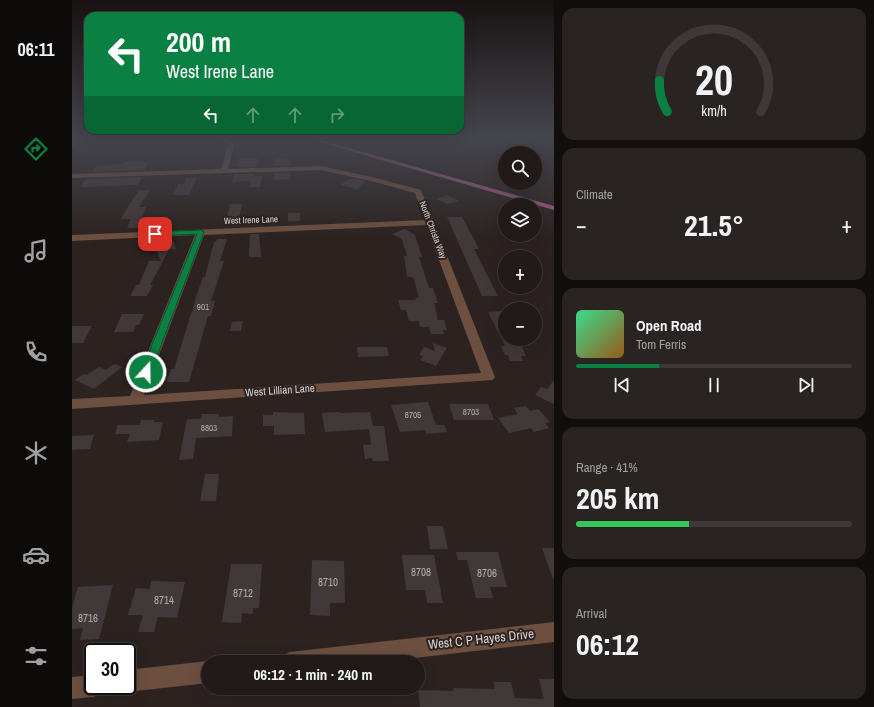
<!DOCTYPE html>
<meta charset="utf-8">
<style>
:root{--surface:#211a19;--page:#292322;--text:#f1f3f6;--muted:#a2a1a2;--line:#3e3838;--accent:#0b8043}
body{margin:0;font-family:"Archivo Narrow",sans-serif;background:var(--page);color:var(--text);height:100vh;display:flex;flex-direction:column;font-size:15px;white-space:nowrap}
*{box-sizing:border-box;margin:0}
p{font-size:13px;color:var(--muted)}
.icon{flex:none;width:22px;height:22px;fill:none;stroke:currentColor;stroke-width:2;stroke-linecap:round;stroke-linejoin:round}
.map{position:relative;flex:1;overflow:hidden}
.sheet{display:flex;flex-direction:column;gap:8px;padding:8px;background:#120e0e;width:320px}
.sheet>*{flex:none}
.banner{position:absolute;left:12px;top:12px;width:380px;height:122px;border-radius:12px;box-shadow:0 4px 16px #0002,0 0 0 1px var(--line);background:#0b8043;color:#fff;overflow:hidden}
.fabs{position:absolute;left:426px;top:146px;display:grid;gap:8px}
.fabs a{display:grid;place-items:center;width:44px;height:44px;border-radius:50%;background:var(--surface);box-shadow:0 4px 16px #0002,0 0 0 1px var(--line);font-size:20px}
.speed{position:absolute;left:12px;top:643px;display:flex;gap:8px;font-size:20px;font-weight:700;text-align:center}
.speed>*{display:grid;place-content:center;width:52px;height:52px;border-radius:50%;background:var(--surface);box-shadow:0 4px 16px #0002,0 0 0 1px var(--line);line-height:1}
.speed .limit{border:2px solid #111;border-radius:6px;background:#fff;color:#111}
.pin{position:absolute;display:grid;place-items:center;width:34px;height:34px;color:#fff;margin:-17px;border-radius:8px;box-shadow:0 2px 6px #0006}
.me{position:absolute;width:44px;margin:-22px;rotate:21deg;stroke-linejoin:round;filter:drop-shadow(0 0 3px #0008)}
.turn{display:flex;align-items:center;gap:14px;height:84px;padding:0 16px;font-size:18px}
.turn .icon{width:52px;height:52px;stroke-width:2.5}
.turn b{display:block;font-size:28px;line-height:34px}
.lanes{display:flex;align-items:center;height:38px;padding:0 16px;background:#0003;justify-content:center;gap:20px;direction:ltr}
.lanes .off{opacity:.35}
.big{font-size:30px;font-weight:700;line-height:1.1}
.sheet .widget{flex:1;display:flex;flex-direction:column;justify-content:center;gap:6px;min-width:0;padding:0 14px;border-radius:12px;background:var(--page)}
.sheet .dial{align-items:center;gap:0}
.dial svg{height:104px;overflow:visible;fill:none;stroke:var(--line);stroke-width:7;stroke-linecap:round;text-anchor:middle}
.dial text{fill:var(--text);stroke:none}
.song{display:flex;align-items:center;gap:12px}
.cover{width:48px;height:48px;border-radius:6px;background:linear-gradient(135deg,hsl(150 70% 55%),hsl(30 70% 35%))}
.played{height:4px;border-radius:2px;background:linear-gradient(90deg,var(--accent) 30%,var(--line) 30%)}
.keys{display:flex;justify-content:space-around;direction:ltr}
.heat{display:flex;justify-content:space-between;align-items:center;font-size:22px;direction:ltr}
.charge{height:6px;border-radius:3px;background:linear-gradient(90deg,#34c759 41%,var(--line) 0)}
.trip{position:absolute;left:129px;top:655px;width:224px;height:40px;border-radius:20px;background:var(--surface);box-shadow:0 4px 16px #0002,0 0 0 1px var(--line);font-weight:700;line-height:40px;text-align:center}
main{display:flex;flex:1;min-height:0}
.tabs{display:flex;flex-direction:column;width:72px;justify-content:space-around;align-items:center;background:#0d0a0a;color:var(--muted)}
.tabs .icon{width:28px;height:28px}
.tabs .active{color:var(--accent)}
.tabs b{font-size:18px;color:var(--text)}
.map>svg:first-child{display:block}
</style>
<main>
<nav class="tabs">
<b>06:11</b>
<svg class="icon active" aria-label="directions" viewBox="0 0 24 24"><path d="M12 3l9 9-9 9-9-9zM9 14v-3h6M13 9l2 2-2 2"/></svg>
<svg class="icon" aria-label="music" viewBox="0 0 24 24"><path d="M9 18V5l10-2v13"/><circle cx="6" cy="18" r="3"/><circle cx="16" cy="16" r="3"/></svg>
<svg class="icon" aria-label="phone" viewBox="0 0 24 24"><path d="M5 4h4l2 5-3 2q2 4 5 5l2-3 5 2v4C11 20 4 13 5 4z"/></svg>
<svg class="icon" aria-label="climate" viewBox="0 0 24 24"><path d="M12 3v18M4 7l16 10M4 17L20 7"/></svg>
<svg class="icon" aria-label="car" viewBox="0 0 24 24"><path d="M5 17H2v-5l4-1 3-4h7l3 4 3 1v5h-3M9 17h6M6 11h13"/><circle cx="7" cy="17" r="2"/><circle cx="17" cy="17" r="2"/></svg>
<svg class="icon" aria-label="filters" viewBox="0 0 24 24"><path d="M4 7h16M4 17h16"/><circle cx="9" cy="7" r="2"/><circle cx="15" cy="17" r="2"/></svg>
</nav>
<div class="map">
<svg width="482" height="707" viewBox="0 0 482 707">
<rect width="100%" height="100%" fill="#2c2321"/>
<g fill="none" stroke-linecap="round" stroke-linejoin="round">
<!-- canal -->
<path fill="#9f5982" fill-rule="evenodd" d="M234,138H241L482,206V210Z"/>
</g>
<!-- building -->
<path fill="#413839" d="M167,158H186L184,167H164Z
M202,158L217,159L218,165L202,166Z
M52,162H77L73,170L20,172L24,166L51,164Z
M218,172L219,179L202,180V173Z
M162,174H183V176H190L188,187H178L179,181L160,182Z
M70,177L66,185L8,187L14,179Z
M114,178H125L117,195H101L106,184H112Z
M279,178L294,181L286,189L268,185Z
M67,190H78L67,207H74L67,226L65,228H55L59,219H49L55,208Z
M375,195L387,201L376,204L364,199Z
M158,204H170L166,224H154Z
M216,213H228V221H216Z
M375,217H390L407,249H402L426,296H410Z
M333,229L343,235L350,257H347L357,288H361L366,303H362L366,320H372L375,330H371L372,334H359L357,327H348L347,321H337L334,310H329L326,300H344L343,298H347L342,279L340,277H335L332,256H335L330,239L320,234Z
M178,234H187L189,257H177Z
M98,239L99,242L101,241L104,249L97,250L78,285H81L75,296H58L64,285H67L77,261H89L82,245L87,244L86,241Z
M145,239H155L148,261H152L139,301H143L139,316H136L117,382H94L99,369H102L126,291L131,277H133L142,242H144Z
M433,311V342H448L454,356H449L451,361H438L436,355H433L429,346H433L416,312Z
M50,314H72L67,325H64L61,332H42Z
M171,321L169,331H158L160,322Z
M0,326H20L11,343H0Z
M361,343L375,348L364,366L348,360L351,356L347,355L352,347L363,351Z
M285,347H315L317,356L286,357Z
M42,364L50,367L22,389L3,380L12,374L15,375L27,367L34,370Z
M482,380V404L463,395L469,387L475,389Z
M356,402L364,425H372L375,432L354,434L353,430L328,432L319,405Z
M377,404H416L422,420H382Z
M454,406L458,411L466,409L478,422L473,423L477,428L462,432L459,428L437,433L426,418L446,414L442,408Z
M201,412L232,413L233,434L202,435V426H191V415H201Z
M268,412V413L298,412L301,426H312L317,461H301L300,458L293,459L291,445H299L297,429L253,432L250,413Z
M130,414H147V417L161,416L160,436L124,438L121,459L107,460L115,419H129Z
M69,420H82V422H91L87,440L55,442L58,434H43L46,425H68Z
M22,435L18,449L0,450V436Z
M133,474H147L144,501H128Z
M355,526H371L376,549H358Z
M470,548H482V579H481Z
M384,552H426L435,587H418L421,598H404L395,560H386Z
M330,555H362L371,603H355L353,590H334Z
M240,560L272,561L273,603H258V616L238,615Z
M159,564H190L187,608H181V614L170,613L169,623L150,622Z
M79,581L113,582L105,618L86,617L82,632H66L71,615H56L64,588L78,589Z
M41,585L27,639L8,640L11,628L0,629V608L6,587Z
M467,679H482V707H348L346,690L382,691L381,688L423,689L421,682H439L443,698L472,699Z"/>
<g fill="none" stroke-linecap="round" stroke-linejoin="round">
<!-- street -->
<path fill="#6c4f3e" fill-rule="evenodd" d="M5,138H11L0,147V142Z
M142,138L158,140L162,145L156,169L248,166L300,177L349,190L423,377L421,380L0,409V399L58,396L123,235L0,241V235L353,220L343,193L299,181L248,170L0,178V174L149,169L156,145L154,142ZM354,225L409,373L72,395L132,235Z
M396,138H482V141H398L396,140Z
M482,622V642L308,662H208L211,655L218,652Z
M136,661L137,662H136V683L55,692L47,689L46,686H55V670Z
M21,675V686H32L29,694L21,697L0,699V677Z"/>
</g>
<!-- sky -->
<linearGradient id="sky" x2="0" y2="1"><stop stop-color="#181312"/><stop offset="0.58" stop-color="#45454e"/><stop offset="1" stop-color="#45454e" stop-opacity="0"/></linearGradient>
<rect width="482" height="237" fill="url(#sky)"/>
<!-- route -->
<path fill="#0b8043" stroke="#07532c" d="M129,230L132,232L79,372L74,375L71,374L69,372L125,234L83,236L80,234L83,232Z"/>
<g text-anchor="middle" dominant-baseline="central" stroke-width="4" stroke-linejoin="round" paint-order="stroke">
<!-- far-street labels -->
<g font-size="9" fill="#d9d3d2" stroke="#2c2321">
<text transform="translate(179 220) rotate(-2)">West Irene Lane</text>
<text transform="translate(361 230) rotate(69)">North Christa Way</text>
</g>
<!-- number labels -->
<g font-size="9" fill="#b3acac">
<text x="131" y="307">901</text>
<text x="399" y="412">8703</text>
<text x="341" y="415">8705</text>
<text x="137" y="428">8803</text>
</g>
<!-- street labels -->
<g font-size="11" fill="#d9d3d2" stroke="#2c2321">
<text transform="translate(208 390) rotate(-4)">West Lillian Lane</text>
</g>
<!-- near-number labels -->
<g font-size="11" fill="#b3acac">
<text x="349" y="572">8708</text>
<text x="415" y="573">8706</text>
<text x="256" y="582">8710</text>
<text x="171" y="593">8712</text>
<text x="92" y="600">8714</text>
<text x="16" y="618">8716</text>
</g>
<!-- near-street labels -->
<g font-size="13" fill="#d9d3d2" stroke="#2c2321">
<text transform="translate(409 639) rotate(-6)">West C P Hayes Drive</text>
</g>
</g>
</svg>
<div class="fabs">
<a><svg class="icon" aria-label="search" viewBox="0 0 24 24"><circle cx="10" cy="10" r="6"/><path d="M15 15l6 6"/></svg></a>
<a><svg class="icon" aria-label="layers" viewBox="0 0 24 24"><path d="M12 4l9 5-9 5-9-5zM3 14l9 5 9-5"/></svg></a>
<a>+</a>
<a>−</a>
</div>
<div class="speed"><div class="limit">30</div></div>
<div class="pin" style="left:83px;top:234px;background:#d93025"><svg class="icon" aria-label="arrive" viewBox="0 0 24 24"><path d="M6 21V4h12l-3 4 3 4H6"/></svg></div>
<svg class="me" style="left:74px;top:372px" viewBox="-20 -20 40 40"><circle r="17" fill="#0b8043" stroke="#fff" stroke-width="3"/><path d="M0-11L8 9 0 5-8 9z" fill="#fff"/></svg>
<div class="trip">06:12 · 1 min · 240 m</div>
<div class="banner">
<div class="turn"><svg class="icon" aria-label="left" viewBox="0 0 24 24"><path d="M17 20v-9H6M10 6l-5 5 5 5"/></svg><div><b>200 m</b>West Irene Lane</div></div>
<div class="lanes"><svg class="icon" aria-label="left" viewBox="0 0 24 24"><path d="M17 20v-9H6M10 6l-5 5 5 5"/></svg><svg class="icon off" aria-label="ahead" viewBox="0 0 24 24"><path d="M12 20V5M6 11l6-6 6 6"/></svg><svg class="icon off" aria-label="ahead" viewBox="0 0 24 24"><path d="M12 20V5M6 11l6-6 6 6"/></svg><svg class="icon off" aria-label="right" viewBox="0 0 24 24"><path d="M7 20v-9h11M14 6l5 5-5 5"/></svg></div>
</div>
</div>
<section class="sheet">
<div class="widget dial"><svg viewBox="0 0 100 80">
<path d="M14 69A42 42 0 1 1 86 69"/>
<path d="M14 69A42 42 0 0 1 8 45" stroke="#0b8043"/>
<text x="50" y="56" font-size="32" font-weight="700">20</text>
<text x="50" y="72" font-size="11">km/h</text>
</svg></div>
<div class="widget"><p>Climate</p>
<div class="heat"><a>−</a><b class="big">21.5°</b><a>+</a></div>
</div>
<div class="widget">
<div class="song"><i class="cover"></i><div><b>Open Road</b><p>Tom Ferris</p></div></div>
<div class="played"></div>
<div class="keys"><svg class="icon" aria-label="previous" viewBox="0 0 24 24"><path d="M18 5L8 12l10 7zM5 5v14"/></svg><svg class="icon" aria-label="pause" viewBox="0 0 24 24"><path d="M8 5v14M16 5v14"/></svg><svg class="icon" aria-label="next" viewBox="0 0 24 24"><path d="M6 5l10 7-10 7zM19 5v14"/></svg></div>
</div>
<div class="widget"><p>Range · 41%</p><b class="big">205 km</b><div class="charge"></div></div>
<div class="widget"><p>Arrival</p><b class="big">06:12</b></div>
</section>
</main>
